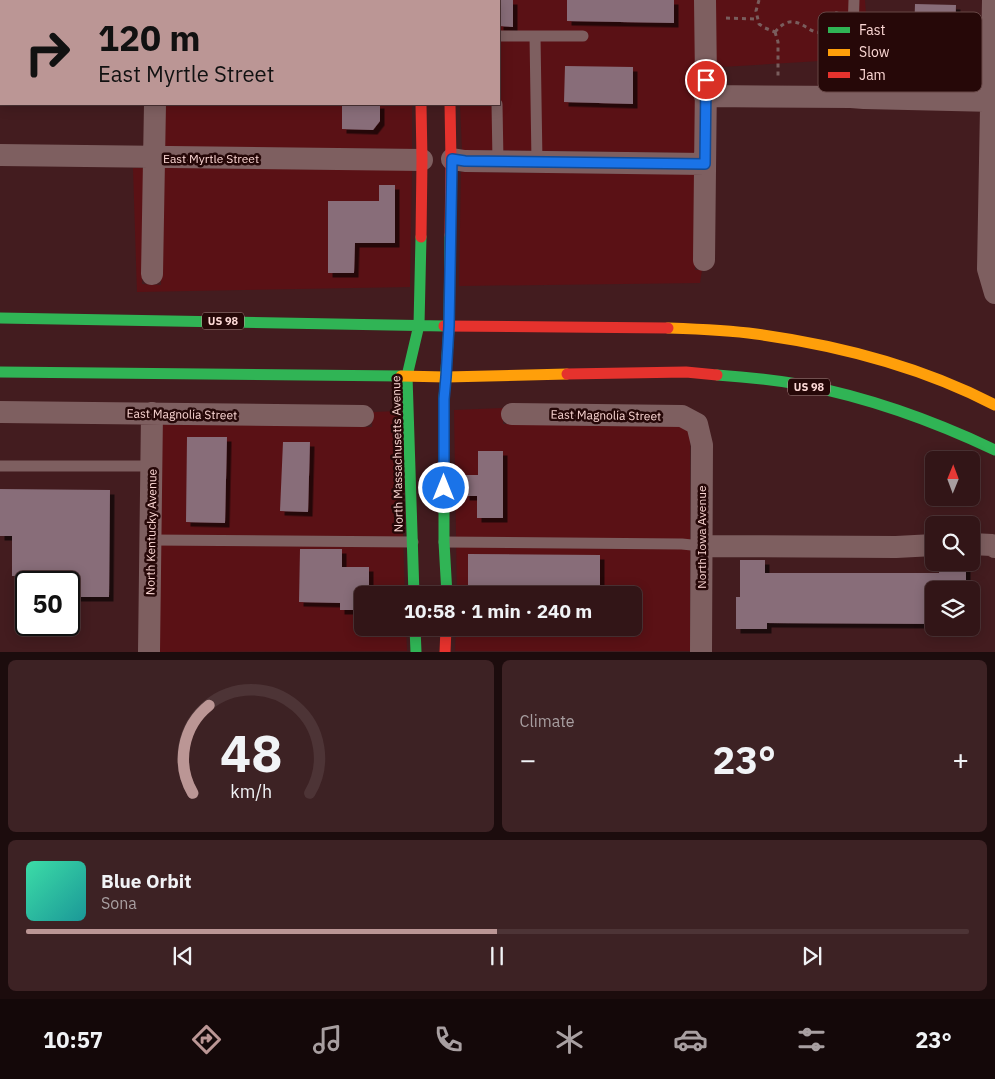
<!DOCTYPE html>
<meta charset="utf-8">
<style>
:root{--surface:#321517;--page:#3d2224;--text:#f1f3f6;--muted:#a89fa1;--line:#4d3436;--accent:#bb9695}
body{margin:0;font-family:"IBM Plex Sans",sans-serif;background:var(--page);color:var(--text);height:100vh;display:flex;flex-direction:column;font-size:19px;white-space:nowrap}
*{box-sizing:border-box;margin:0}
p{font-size:16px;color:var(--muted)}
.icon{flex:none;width:28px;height:28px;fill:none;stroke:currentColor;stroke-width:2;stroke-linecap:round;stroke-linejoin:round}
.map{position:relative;height:652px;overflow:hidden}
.side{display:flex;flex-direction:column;gap:8px;padding:8px;background:#1c0c0d;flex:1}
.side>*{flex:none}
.guide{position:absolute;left:0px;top:0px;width:500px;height:105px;box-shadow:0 2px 12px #0003,0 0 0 1px var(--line);background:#bb9695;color:#111;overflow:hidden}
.needle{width:32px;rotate:1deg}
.buttons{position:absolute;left:925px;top:451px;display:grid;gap:10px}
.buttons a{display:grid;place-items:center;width:55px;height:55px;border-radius:8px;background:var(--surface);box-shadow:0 2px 12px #0003,0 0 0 1px var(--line);font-size:25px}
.speed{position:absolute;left:15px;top:571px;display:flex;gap:10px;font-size:25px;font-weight:700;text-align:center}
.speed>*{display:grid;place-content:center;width:65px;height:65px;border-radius:50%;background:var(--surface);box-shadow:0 2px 12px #0003,0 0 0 1px var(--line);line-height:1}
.speed .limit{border:2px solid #111;border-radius:8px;background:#fff;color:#111}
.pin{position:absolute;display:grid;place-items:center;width:42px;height:42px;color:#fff;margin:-21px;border:2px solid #fff;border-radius:50%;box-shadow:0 1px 5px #0007}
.me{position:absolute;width:55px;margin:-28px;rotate:0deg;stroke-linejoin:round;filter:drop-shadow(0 0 4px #0008)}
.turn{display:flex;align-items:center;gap:18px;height:105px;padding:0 15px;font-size:22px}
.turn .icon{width:65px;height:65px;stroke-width:2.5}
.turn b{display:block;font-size:35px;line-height:42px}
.big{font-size:38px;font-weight:700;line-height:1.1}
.side .card{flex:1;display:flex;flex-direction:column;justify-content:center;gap:8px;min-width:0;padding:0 18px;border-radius:8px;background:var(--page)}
.side .dial{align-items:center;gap:0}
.dial svg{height:130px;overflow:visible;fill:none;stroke:var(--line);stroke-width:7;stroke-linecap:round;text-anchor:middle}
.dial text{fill:var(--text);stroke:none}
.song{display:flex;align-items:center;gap:15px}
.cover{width:60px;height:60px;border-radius:8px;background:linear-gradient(135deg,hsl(160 70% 55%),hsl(180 70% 35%))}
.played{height:5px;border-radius:2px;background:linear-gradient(90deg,var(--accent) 50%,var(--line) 50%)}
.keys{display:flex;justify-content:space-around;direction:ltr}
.heat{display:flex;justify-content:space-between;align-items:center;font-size:28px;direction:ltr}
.side .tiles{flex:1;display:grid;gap:8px;grid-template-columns:1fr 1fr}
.card:last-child{grid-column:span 2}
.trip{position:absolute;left:354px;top:586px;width:288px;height:50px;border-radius:8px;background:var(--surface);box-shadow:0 2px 12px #0003,0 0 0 1px var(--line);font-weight:700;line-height:50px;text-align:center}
.tabs{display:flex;height:80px;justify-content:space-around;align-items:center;background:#140809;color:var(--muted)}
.tabs .icon{width:35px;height:35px}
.tabs .active{color:var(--accent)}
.tabs b{font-size:22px;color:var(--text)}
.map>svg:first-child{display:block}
</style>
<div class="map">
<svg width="995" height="652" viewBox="0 0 995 652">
<defs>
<filter id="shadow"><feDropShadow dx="4.5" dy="4.5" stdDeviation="0" flood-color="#0009"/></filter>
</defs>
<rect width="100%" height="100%" fill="#431c1f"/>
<!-- built -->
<path fill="#5a1115" d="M166,0H403V1H166Z
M456,0H695L696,153L462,150L460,104H499V1H456Z
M715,0H865L869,58L721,67L719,85H715Z
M165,104H412V149L164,147Z
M133,168H145L142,284L161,285L164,168L412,170L410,287L137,292Z
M461,172L696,174L695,270H702L700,283L459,286Z
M503,408V424L680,426L689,431L690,435V651H455L456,628H632V595H457L454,410Z
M399,411L405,595H362V628H406L407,651L159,652L162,424L372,427L373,412Z"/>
<!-- building -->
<path fill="#886d79" filter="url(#shadow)" d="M499,0H513V27L499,26Z
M567,0H674V23L567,21Z
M915,4L956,5L955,34H914Z
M565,66L633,67V104L564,102Z
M342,104H380V121L373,130L342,129Z
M379,185H395V243H355L354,273H328V201H379Z
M187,437H227L225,523L186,522Z
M283,442H310L308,512L280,511Z
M478,451H503V518H477V496H465V475H478Z
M0,489L110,490L109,597H69V582H64V577L12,576V536H0Z
M300,549H342V567H369V595H362V610H340V603L299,602Z
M468,554L600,555V595H468Z
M740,560H765V573H939V566H966V590H934V624L767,623V629H736V597H740Z"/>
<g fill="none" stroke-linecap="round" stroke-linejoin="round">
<!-- path -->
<path stroke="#795d5d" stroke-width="3" stroke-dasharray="4 4" stroke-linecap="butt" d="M759,0L756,11L759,24L765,28L775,32
M726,18L757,19
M775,32C785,20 793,19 806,27C808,28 810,30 813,31C819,34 827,32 833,31L837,11
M775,32L778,42V76"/>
<!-- lane -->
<path stroke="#7e5f60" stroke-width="11" d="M0,31H1
M499,36H583
M535,36L537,162
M851,97L854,0
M497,104L498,161
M0,466H152
M151,540L413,542
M444,542L682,544L701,546"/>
<!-- street -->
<path stroke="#7e5f60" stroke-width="22" d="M993,0L988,269L995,293
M157,1V0
M705,96L851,97L864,98L995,101
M0,155L422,160
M452,159L465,161L705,164
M704,260L706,80L705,0
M152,274L155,104
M0,412L363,416
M512,414L682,416L697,424L702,445L701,652
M971,544L992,545L995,547
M701,546L896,547L934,545
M149,652L152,413"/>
<!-- fast -->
<path stroke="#30b455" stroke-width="11" d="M413,0V1
M446,0V1
M0,318L444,326
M0,372L401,376
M717,375C746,377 775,380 804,385C870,398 934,421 995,450
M414,595L407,376L419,325L421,237
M447,595L444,542V399L449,328L450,235
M415,628L416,652"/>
<!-- slow -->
<path stroke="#ff9f0a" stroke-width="11" d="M668,328C697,329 727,330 756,334C837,345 922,367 995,405
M401,376L446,377L567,374"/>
<!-- jam -->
<path stroke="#e5322d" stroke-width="11" d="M450,104L451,161L450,235
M421,237L422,160L421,104
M444,326L668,328
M567,374L686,372L717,375
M445,652L446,628"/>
</g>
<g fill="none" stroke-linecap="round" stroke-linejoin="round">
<defs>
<path id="route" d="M444,488V399L446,377L449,326L452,159L465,161L705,164L706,80"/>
</defs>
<!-- route casing -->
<use href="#route" stroke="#114b97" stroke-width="12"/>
<!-- route -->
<use href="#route" stroke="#1a73e8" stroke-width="9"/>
</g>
<g text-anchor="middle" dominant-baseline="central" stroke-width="5" stroke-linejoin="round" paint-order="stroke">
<!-- shield labels -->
<g fill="#260808" stroke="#bb9997" stroke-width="1">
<rect x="202" y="312.5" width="42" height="17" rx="4"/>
<rect x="788" y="378.5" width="42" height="17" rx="4"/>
</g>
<g font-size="11" font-weight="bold" fill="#fbd7d4">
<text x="223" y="321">US 98</text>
<text x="809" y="387">US 98</text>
</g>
<!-- street labels -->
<g font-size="12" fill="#fbd7d4" stroke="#260808">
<text x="211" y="158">East Myrtle Street</text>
<text transform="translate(182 414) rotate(1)">East Magnolia Street</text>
<text transform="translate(606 415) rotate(1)">East Magnolia Street</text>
<text transform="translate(397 454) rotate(-91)">North Massachusetts Avenue</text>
<text transform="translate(151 532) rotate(-89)">North Kentucky Avenue</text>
<text transform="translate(701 537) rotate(-90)">North Iowa Avenue</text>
</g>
</g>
<!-- legend -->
<rect x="818" y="12" width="164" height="80" rx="8" fill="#260808" stroke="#664645" stroke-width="1"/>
<rect x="828" y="27" width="22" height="6" fill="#30b455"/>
<rect x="828" y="49" width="22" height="7" fill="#ff9f0a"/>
<rect x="828" y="72" width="22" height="6" fill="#e5322d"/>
<g font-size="14" fill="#fbd7d4">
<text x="859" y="35">Fast</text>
<text x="859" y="57">Slow</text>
<text x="859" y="80">Jam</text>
</g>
</svg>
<div class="buttons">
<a><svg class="needle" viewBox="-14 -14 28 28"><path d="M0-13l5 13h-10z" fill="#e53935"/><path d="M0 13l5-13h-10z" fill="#a89fa1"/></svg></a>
<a><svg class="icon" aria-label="search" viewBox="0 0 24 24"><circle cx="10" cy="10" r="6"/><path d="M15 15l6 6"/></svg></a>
<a><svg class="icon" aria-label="layers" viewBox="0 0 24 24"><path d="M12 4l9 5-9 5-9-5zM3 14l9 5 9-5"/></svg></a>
</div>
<div class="speed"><div class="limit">50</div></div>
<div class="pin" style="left:706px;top:80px;background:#d93025"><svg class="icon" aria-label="arrive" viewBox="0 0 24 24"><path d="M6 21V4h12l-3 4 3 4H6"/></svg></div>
<svg class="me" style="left:444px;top:488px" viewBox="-20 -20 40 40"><circle r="17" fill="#1a73e8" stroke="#fff" stroke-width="3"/><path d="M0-11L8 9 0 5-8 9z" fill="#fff"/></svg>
<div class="trip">10:58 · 1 min · 240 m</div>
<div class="guide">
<div class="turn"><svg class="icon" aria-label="right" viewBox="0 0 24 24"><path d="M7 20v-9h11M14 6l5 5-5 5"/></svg><div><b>120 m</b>East Myrtle Street</div></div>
</div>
</div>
<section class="side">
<div class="tiles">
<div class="card dial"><svg viewBox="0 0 100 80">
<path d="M14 69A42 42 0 1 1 86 69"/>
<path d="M14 69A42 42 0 0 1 24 15" stroke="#bb9695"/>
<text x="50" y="56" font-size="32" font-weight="700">48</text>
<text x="50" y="72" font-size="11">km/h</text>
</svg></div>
<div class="card"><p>Climate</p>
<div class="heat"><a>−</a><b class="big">23°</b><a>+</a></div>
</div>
<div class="card">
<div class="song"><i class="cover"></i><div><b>Blue Orbit</b><p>Sona</p></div></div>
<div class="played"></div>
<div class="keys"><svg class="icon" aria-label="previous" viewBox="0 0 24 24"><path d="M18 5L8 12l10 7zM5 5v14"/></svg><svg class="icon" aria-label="pause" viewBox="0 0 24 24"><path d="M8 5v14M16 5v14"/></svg><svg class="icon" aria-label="next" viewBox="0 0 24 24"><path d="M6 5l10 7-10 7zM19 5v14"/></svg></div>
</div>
</div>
</section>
<nav class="tabs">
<b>10:57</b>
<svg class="icon active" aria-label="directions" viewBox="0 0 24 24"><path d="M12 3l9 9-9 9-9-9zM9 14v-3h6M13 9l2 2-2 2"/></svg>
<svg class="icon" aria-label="music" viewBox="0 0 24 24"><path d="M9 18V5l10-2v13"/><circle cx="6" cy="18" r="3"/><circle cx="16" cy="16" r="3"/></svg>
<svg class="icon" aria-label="phone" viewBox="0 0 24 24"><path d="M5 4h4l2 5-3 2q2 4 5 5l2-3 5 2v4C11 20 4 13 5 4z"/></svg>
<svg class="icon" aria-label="climate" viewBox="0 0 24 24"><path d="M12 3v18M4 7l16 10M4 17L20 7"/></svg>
<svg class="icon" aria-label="car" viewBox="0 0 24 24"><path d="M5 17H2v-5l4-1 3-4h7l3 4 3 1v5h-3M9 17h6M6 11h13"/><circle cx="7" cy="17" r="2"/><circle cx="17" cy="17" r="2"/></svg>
<svg class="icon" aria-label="filters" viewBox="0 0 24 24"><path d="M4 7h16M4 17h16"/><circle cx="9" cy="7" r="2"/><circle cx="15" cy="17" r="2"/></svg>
<b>23°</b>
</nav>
